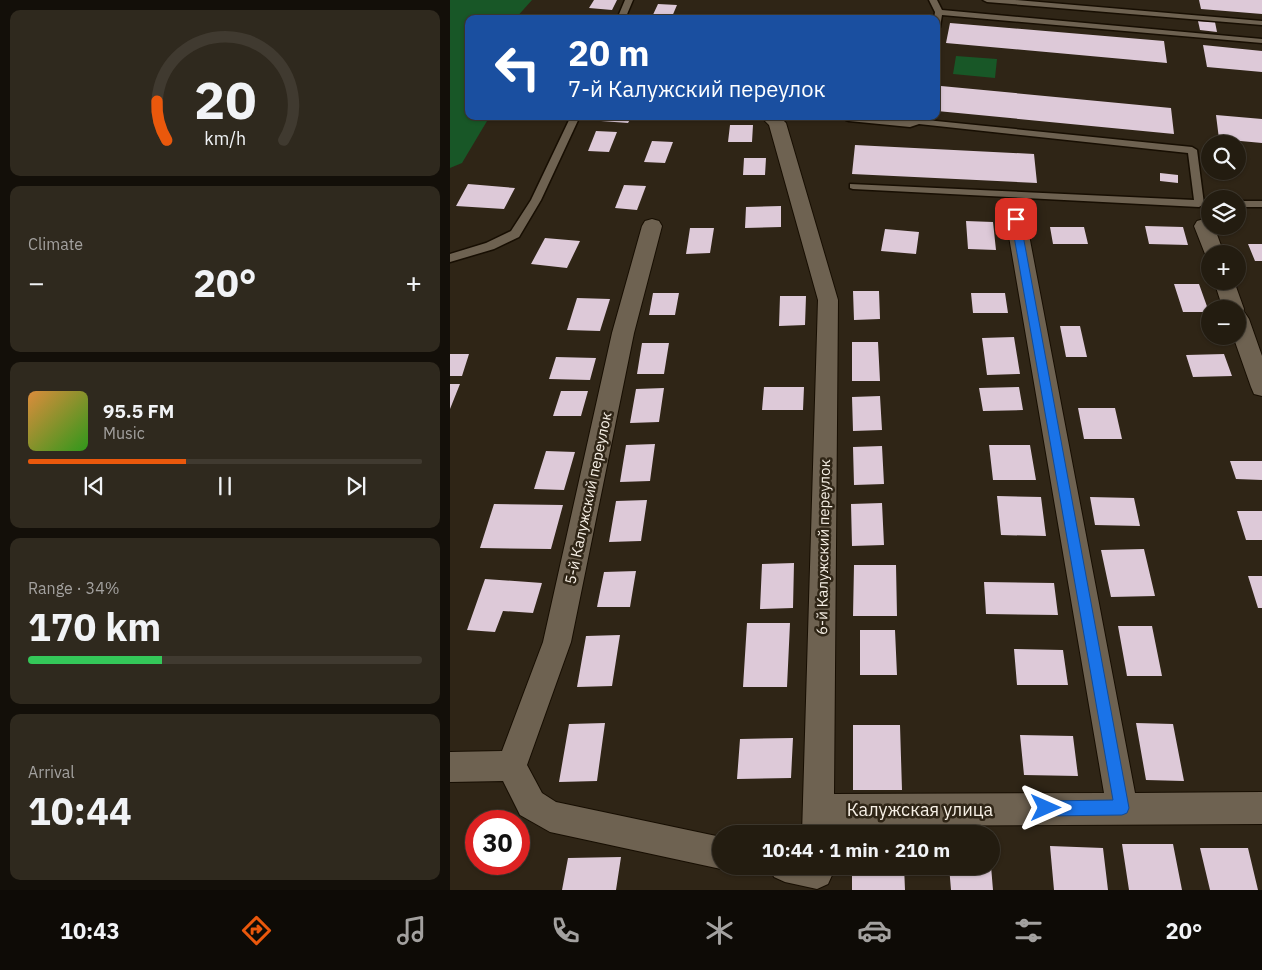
<!DOCTYPE html>
<meta charset="utf-8">
<style>
:root{--surface:#231c10;--page:#2f291e;--text:#f1f3f6;--muted:#a3a19f;--line:#403a30;--accent:#ea580c}
body{margin:0;font-family:"IBM Plex Sans",sans-serif;background:var(--page);color:var(--text);height:100vh;display:flex;flex-direction:column;font-size:19px;white-space:nowrap}
*{box-sizing:border-box;margin:0}
p{font-size:16px;color:var(--muted)}
.icon{flex:none;width:28px;height:28px;fill:none;stroke:currentColor;stroke-width:2;stroke-linecap:round;stroke-linejoin:round}
.map{position:relative;flex:1;overflow:hidden}
.drawer{display:flex;flex-direction:column;gap:10px;padding:10px;background:#130f09;width:450px}
.drawer>*{flex:none}
.top-card{position:absolute;left:15px;top:15px;width:475px;height:105px;border-radius:10px;box-shadow:0 1px 4px #0004,0 0 0 1px var(--line);background:#1a4fa0;color:#fff;overflow:hidden}
.tools{position:absolute;left:751px;top:135px;display:grid;gap:10px}
.tools a{display:grid;place-items:center;width:45px;height:45px;border-radius:50%;background:var(--surface);box-shadow:0 1px 4px #0004,0 0 0 1px var(--line);font-size:25px}
.speed{position:absolute;left:15px;top:810px;display:flex;gap:10px;font-size:25px;font-weight:700;text-align:center}
.speed>*{display:grid;place-content:center;width:65px;height:65px;border-radius:50%;background:var(--surface);box-shadow:0 1px 4px #0004,0 0 0 1px var(--line);line-height:1}
.speed .limit{border:8px solid #d22;background:#fff;color:#111}
.pin{position:absolute;display:grid;place-items:center;width:42px;height:42px;color:#fff;margin:-21px;border-radius:10px;box-shadow:0 2px 8px #0006}
.me{position:absolute;width:55px;margin:-28px;rotate:90deg;stroke-linejoin:round;filter:drop-shadow(0 0 4px #0008)}
.turn{display:flex;align-items:center;gap:18px;height:105px;padding:0 20px;font-size:22px}
.turn .icon{width:65px;height:65px;stroke-width:2.5}
.turn b{display:block;font-size:35px;line-height:42px}
.big{font-size:38px;font-weight:800;line-height:1.1}
.drawer .widget{flex:1;display:flex;flex-direction:column;justify-content:center;gap:8px;min-width:0;padding:0 18px;border-radius:10px;background:var(--page)}
.drawer .dial{align-items:center;gap:0}
.dial svg{height:130px;overflow:visible;fill:none;stroke:var(--line);stroke-width:7;stroke-linecap:round;text-anchor:middle}
.dial text{fill:var(--text);stroke:none}
.song{display:flex;align-items:center;gap:15px}
.cover{width:60px;height:60px;border-radius:8px;background:linear-gradient(135deg,hsl(30 70% 55%),hsl(110 70% 35%))}
.played{height:5px;border-radius:2px;background:linear-gradient(90deg,var(--accent) 40%,var(--line) 40%)}
.keys{display:flex;justify-content:space-around;direction:ltr}
.heat{display:flex;justify-content:space-between;align-items:center;font-size:28px;direction:ltr}
.charge{height:8px;border-radius:4px;background:linear-gradient(90deg,#34c759 34%,var(--line) 0)}
.trip{position:absolute;left:262px;top:825px;width:288px;height:50px;border-radius:25px;background:var(--surface);box-shadow:0 1px 4px #0004,0 0 0 1px var(--line);font-weight:800;line-height:50px;text-align:center}
.menu{display:flex;height:80px;justify-content:space-around;align-items:center;background:#0e0b06;color:var(--muted)}
.menu .icon{width:35px;height:35px}
.menu .current{color:var(--accent)}
.menu b{font-size:22px;color:var(--text)}
main{display:flex;flex:1;min-height:0}
.map>svg:first-child{display:block}
</style>
<main>
<section class="drawer">
<div class="widget dial"><svg viewBox="0 0 100 80">
<path d="M14 69A42 42 0 1 1 86 69"/>
<path d="M14 69A42 42 0 0 1 8 45" stroke="#ea580c"/>
<text x="50" y="56" font-size="32" font-weight="700">20</text>
<text x="50" y="72" font-size="11">km/h</text>
</svg></div>
<div class="widget"><p>Climate</p>
<div class="heat"><a>−</a><b class="big">20°</b><a>+</a></div>
</div>
<div class="widget">
<div class="song"><i class="cover"></i><div><b>95.5 FM</b><p>Music</p></div></div>
<div class="played"></div>
<div class="keys"><svg class="icon" aria-label="previous" viewBox="0 0 24 24"><path d="M18 5L8 12l10 7zM5 5v14"/></svg><svg class="icon" aria-label="pause" viewBox="0 0 24 24"><path d="M8 5v14M16 5v14"/></svg><svg class="icon" aria-label="next" viewBox="0 0 24 24"><path d="M6 5l10 7-10 7zM19 5v14"/></svg></div>
</div>
<div class="widget"><p>Range · 34%</p><b class="big">170 km</b><div class="charge"></div></div>
<div class="widget"><p>Arrival</p><b class="big">10:44</b></div>
</section>
<div class="map">
<svg width="812" height="890" viewBox="0 0 812 890">
<rect width="100%" height="100%" fill="#2f2516"/>
<!-- green -->
<path fill="#185727" d="M0,0H82L65,19H19V116H40L12,163L0,168Z
M506,56L547,59L545,78L503,74Z"/>
<!-- building -->
<path fill="#ddc9d8" d="M144,0H167L162,10L139,8Z
M749,0H812V14L751,9Z
M208,4L227,5L221,19H201Z
M748,21L765,22L767,32L750,30Z
M500,23L714,41L717,63L496,43Z
M753,45L812,51V72L757,67Z
M491,86L721,108L724,134L487,111Z
M766,115L812,119V143L769,139Z
M153,116H182L178,123L151,121Z
M280,125H303L302,142H278Z
M146,131L167,132L159,152L138,151Z
M202,141L223,142L215,163L194,162Z
M405,145L584,154L587,183L402,174Z
M294,158H316L315,175H293Z
M710,173L728,175V183L710,181Z
M18,184L65,188L54,209L6,206Z
M174,185L196,186L187,210L165,208Z
M331,206V227L295,228L296,207Z
M516,221L543,222L546,250L518,249Z
M695,226L733,227L738,245L699,244Z
M600,227H634L638,244H603Z
M240,228H264L260,253L236,254Z
M435,229L469,232L466,254L431,251Z
M95,238L130,241L117,268L81,264Z
M798,244H812V261H805Z
M724,284H749L759,312H733Z
M403,291H429L430,319L404,320Z
M203,293H229L225,315H199Z
M521,293H555L558,313H523Z
M330,296H356L355,325L329,326Z
M127,298L160,299L150,331L117,330Z
M610,326H630L637,357H616Z
M564,337L570,374L537,375L532,338Z
M402,342H428L430,381H402Z
M192,343H219L214,374H187Z
M0,354H19L12,376H0Z
M774,354L782,376L743,377L736,355Z
M106,357L146,358L140,380L99,379Z
M0,384H10L0,409Z
M314,387H354L353,410H312Z
M569,387L573,410L533,411L529,388Z
M214,388L209,422L180,423L186,389Z
M111,391H138L131,416H103Z
M430,396L432,430L403,431L402,397Z
M628,408H665L672,439H634Z
M205,444L200,481L170,482L176,445Z
M539,445H580L586,480H543Z
M432,446L434,484L404,485L403,447Z
M96,451L125,452L114,490L84,489Z
M780,461H812V480L786,479Z
M547,496L591,497L596,536L551,535Z
M640,497L684,498L690,526L645,525Z
M197,500L191,541L159,542L166,501Z
M432,503L434,545L402,546L401,504Z
M44,504L113,505L101,549L30,548Z
M787,511H812V540H796Z
M694,549L705,596L661,597L651,550Z
M344,563L343,608L310,609L312,564Z
M404,565H446L447,616H403Z
M186,571L180,607H147L154,572Z
M798,576H812V608H808Z
M35,579L92,583L83,613L53,611L45,632L17,630Z
M534,582L604,583L608,615L536,614Z
M297,623H340L337,687H293Z
M668,626H702L712,676H677Z
M410,630H445L447,675H410Z
M170,635L162,686L127,687L136,636Z
M564,649L613,650L618,685H567Z
M155,723L147,781L109,782L119,724Z
M686,723L723,724L734,781L696,780Z
M403,725H450L452,790H403Z
M570,735L623,736L628,776L574,775Z
M343,738L341,778L287,779L290,739Z
M672,844H723L732,890H679Z
M600,846L653,848L658,890H604Z
M750,848H798L808,890H760Z
M171,857L166,890H112L118,858Z
M402,866H454L455,890H402Z
M499,866H541L543,890H501Z"/>
<g fill="none" stroke-linecap="round" stroke-linejoin="round">
<defs>
<path id="lane" d="M175,0H183L175,19H167Z
M479,0H487L492,10L812,39V43L492,15L490,27L486,29V19H484L485,12Z
M533,0H565L812,21V25L537,2Z
M121,116H130L91,200L69,237L44,249L0,262V254L36,243L61,231L81,200Z
M396,116L460,121L465,119L466,116H474L476,120L742,147L747,150L754,204L749,207L403,189L400,188V184L744,200L738,153L469,124L460,127L399,121L396,120Z
M788,201H812V207H788Z"/>
<path id="street" d="M310,116H329L336,123L388,300L384,794L654,793L556,219L559,214L566,212L573,214L576,219L685,793L812,792V824L384,826V834H352L368,300L319,125Z
M202,219L209,221L212,226L184,333L121,642L77,765L92,793L106,802L271,837V866H278L271,869L100,832L70,815L53,781L0,782V752L52,751L93,642L162,333L192,226L195,221Z
M754,219L760,221V226H764L774,254H760V260L757,259L744,226L747,221Z
M764,281H784L794,309L793,312L795,313L799,319L812,356V396L804,394L801,387L783,336H788V309H773Z
M319,866H380L383,873L378,884L367,889L335,882L324,877Z"/>
</defs>
<!-- lane casing -->
<use href="#lane" stroke="#170e02" stroke-width="3"/>
<!-- street casing -->
<use href="#street" stroke="#170e02" stroke-width="2"/>
<!-- lane -->
<use href="#lane" fill="#6e6251" fill-rule="evenodd"/>
<!-- street -->
<use href="#street" fill="#6e6251" fill-rule="evenodd"/>
</g>
<!-- route -->
<path fill="#1a73e8" stroke="#114b97" d="M566,215L570,219L679,808L677,813L672,815L596,816L591,814L589,808L591,803L596,801L663,800L561,219Z"/>
<g text-anchor="middle" dominant-baseline="central" stroke-width="5" stroke-linejoin="round" paint-order="stroke">
<!-- street labels -->
<g font-size="15" fill="#f7f0e6" stroke="#2f2516">
<text transform="translate(138 498) rotate(-78)">5-й Калужский переулок</text>
<text transform="translate(373 547) rotate(-89)">6-й Калужский переулок</text>
</g>
<!-- near-street labels -->
<g font-size="18" fill="#f7f0e6" stroke="#2f2516">
<text x="470" y="809">Калужская улица</text>
</g>
</g>
</svg>
<div class="tools">
<a><svg class="icon" aria-label="search" viewBox="0 0 24 24"><circle cx="10" cy="10" r="6"/><path d="M15 15l6 6"/></svg></a>
<a><svg class="icon" aria-label="layers" viewBox="0 0 24 24"><path d="M12 4l9 5-9 5-9-5zM3 14l9 5 9-5"/></svg></a>
<a>+</a>
<a>−</a>
</div>
<div class="speed"><div class="limit">30</div></div>
<div class="pin" style="left:566px;top:219px;background:#d93025"><svg class="icon" aria-label="arrive" viewBox="0 0 24 24"><path d="M6 21V4h12l-3 4 3 4H6"/></svg></div>
<svg class="me" style="left:596px;top:808px" viewBox="-20 -20 40 40"><path d="M0-17L14 15 0 8-14 15z" fill="#1a73e8" stroke="#fff" stroke-width="4"/></svg>
<div class="trip">10:44 · 1 min · 210 m</div>
<div class="top-card">
<div class="turn"><svg class="icon" aria-label="left" viewBox="0 0 24 24"><path d="M17 20v-9H6M10 6l-5 5 5 5"/></svg><div><b>20 m</b>7-й Калужский переулок</div></div>
</div>
</div>
</main>
<nav class="menu">
<b>10:43</b>
<svg class="icon current" aria-label="directions" viewBox="0 0 24 24"><path d="M12 3l9 9-9 9-9-9zM9 14v-3h6M13 9l2 2-2 2"/></svg>
<svg class="icon" aria-label="music" viewBox="0 0 24 24"><path d="M9 18V5l10-2v13"/><circle cx="6" cy="18" r="3"/><circle cx="16" cy="16" r="3"/></svg>
<svg class="icon" aria-label="phone" viewBox="0 0 24 24"><path d="M5 4h4l2 5-3 2q2 4 5 5l2-3 5 2v4C11 20 4 13 5 4z"/></svg>
<svg class="icon" aria-label="climate" viewBox="0 0 24 24"><path d="M12 3v18M4 7l16 10M4 17L20 7"/></svg>
<svg class="icon" aria-label="car" viewBox="0 0 24 24"><path d="M5 17H2v-5l4-1 3-4h7l3 4 3 1v5h-3M9 17h6M6 11h13"/><circle cx="7" cy="17" r="2"/><circle cx="17" cy="17" r="2"/></svg>
<svg class="icon" aria-label="filters" viewBox="0 0 24 24"><path d="M4 7h16M4 17h16"/><circle cx="9" cy="7" r="2"/><circle cx="15" cy="17" r="2"/></svg>
<b>20°</b>
</nav>
